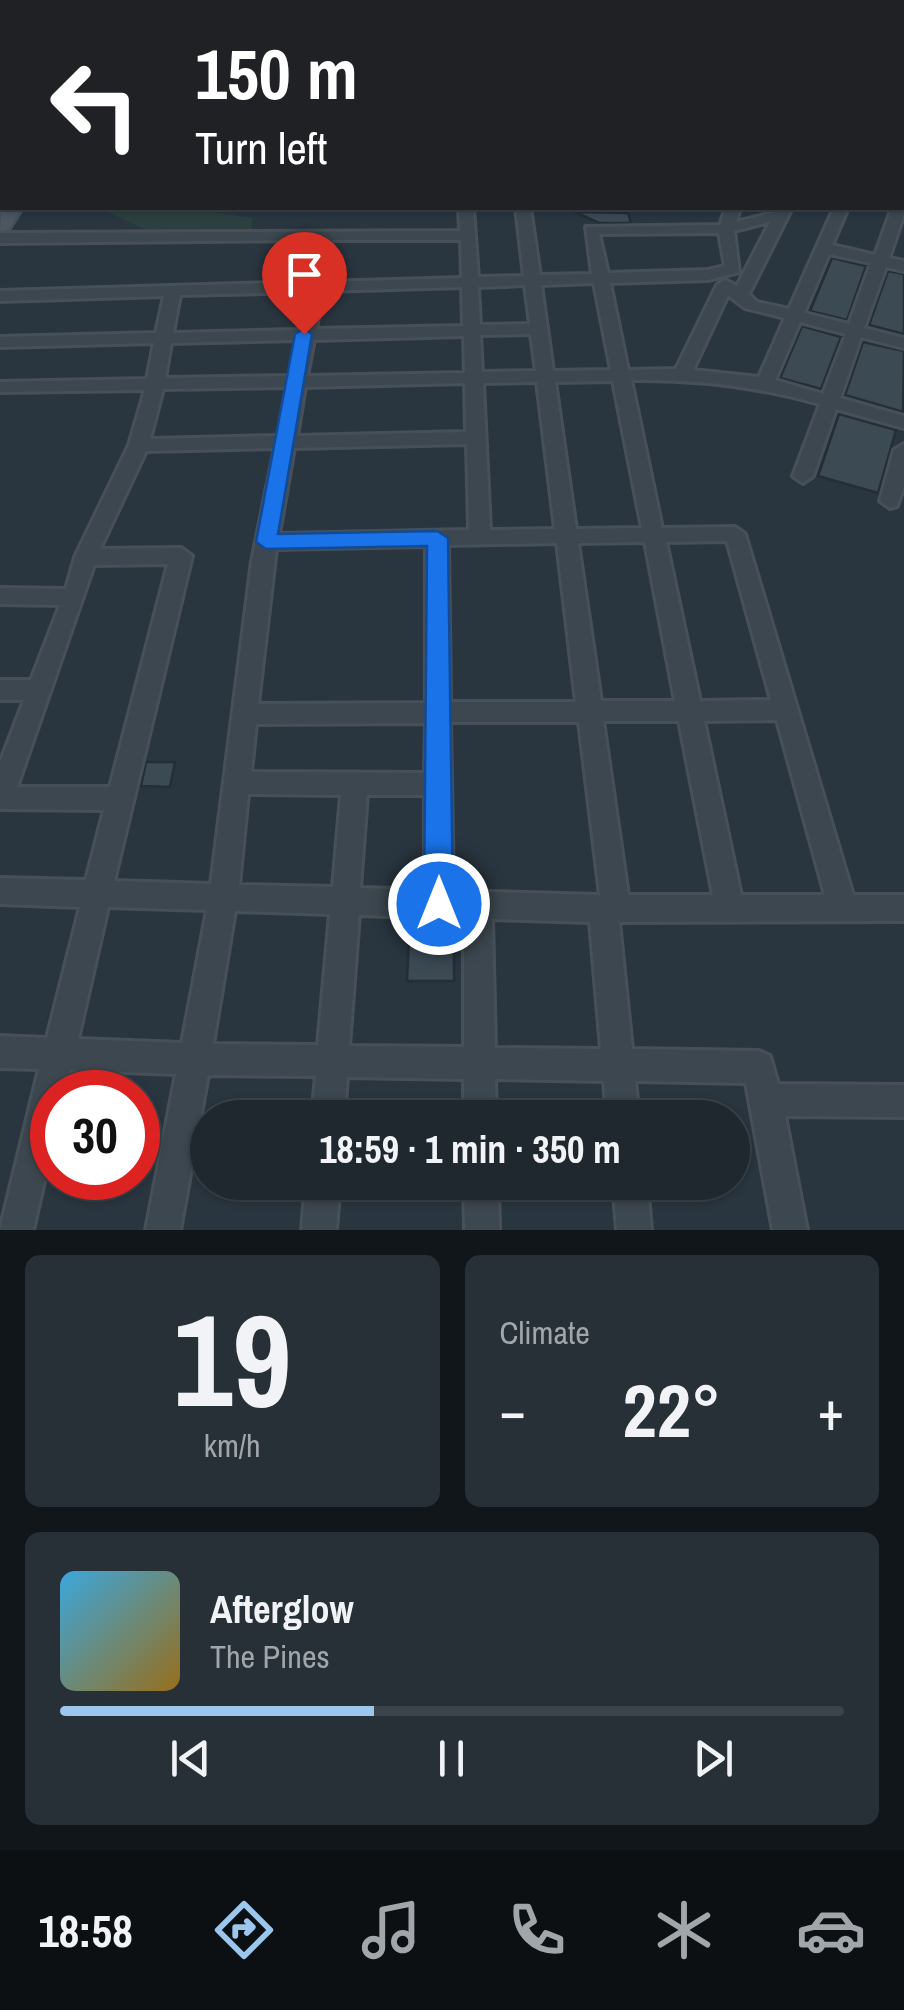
<!DOCTYPE html>
<meta charset="utf-8">
<style>
:root{--surface:#1f282f;--page:#273037;--text:#f1f3f6;--muted:#a1a6aa;--line:#3c444b;--accent:#9bc6ed}
body{margin:0;font-family:"Archivo Narrow",sans-serif;background:var(--page);color:var(--text);height:100vh;display:flex;flex-direction:column;font-size:38px;white-space:nowrap}
*{box-sizing:border-box;margin:0}
p{font-size:32px;color:var(--muted)}
.icon{flex:none;width:55px;height:55px;fill:none;stroke:currentColor;stroke-width:2;stroke-linecap:round;stroke-linejoin:round}
.map{position:relative;height:1230px;overflow:hidden}
.side{display:flex;flex-direction:column;gap:25px;padding:25px;background:#11161a;flex:1}
.side>*{flex:none}
.guide{position:absolute;left:0px;top:0px;width:905px;height:210px;box-shadow:0 2px 8px #0004,0 0 0 2px var(--line);background:#202124;color:#fff;overflow:hidden}
.speed{position:absolute;left:30px;top:1070px;display:flex;gap:20px;font-size:50px;font-weight:700;text-align:center}
.speed>*{display:grid;place-content:center;width:130px;height:130px;border-radius:50%;background:var(--surface);box-shadow:0 2px 8px #0004,0 0 0 2px var(--line);line-height:1}
.speed .limit{border:15px solid #d22;background:#fff;color:#111}
.pin{position:absolute;display:grid;place-items:center;width:85px;height:85px;color:#fff;margin:-102px -42px;border-radius:50% 50% 50% 0;rotate:-45deg;box-shadow:0 0 10px #0007}
.pin .icon{rotate:45deg}
.me{position:absolute;width:110px;margin:-55px;rotate:0deg;stroke-linejoin:round;filter:drop-shadow(0 0 8px #0008)}
.turn{display:flex;align-items:center;gap:35px;height:210px;padding:0 30px;font-size:45px}
.turn .icon{width:130px;height:130px;stroke-width:2.5}
.turn b{display:block;font-size:70px;line-height:85px}
.big{font-size:75px;font-weight:700;line-height:1.1}
.side .tile{flex:1;display:flex;flex-direction:column;justify-content:center;gap:15px;min-width:0;padding:0 35px;border-radius:15px;background:var(--page)}
.side .dial{align-items:center;gap:0}
.dial b{font-size:130px;line-height:1}
.song{display:flex;align-items:center;gap:30px}
.cover{width:120px;height:120px;border-radius:15px;background:linear-gradient(135deg,hsl(200 70% 55%),hsl(40 70% 35%))}
.played{height:10px;border-radius:5px;background:linear-gradient(90deg,var(--accent) 40%,var(--line) 40%)}
.keys{display:flex;justify-content:space-around;direction:ltr}
.heat{display:flex;justify-content:space-between;align-items:center;font-size:55px;direction:ltr}
.side .tiles{flex:1;display:grid;gap:25px;grid-template-columns:1fr 1fr}
.tile:last-child{grid-column:span 2}
.trip{position:absolute;left:190px;top:1100px;width:560px;height:100px;border-radius:50px;background:var(--surface);box-shadow:0 2px 8px #0004,0 0 0 2px var(--line);font-weight:700;line-height:100px;text-align:center}
.menu{display:flex;height:160px;justify-content:space-around;align-items:center;background:#0c1013;color:var(--muted)}
.menu .icon{width:70px;height:70px}
.menu .current{color:var(--accent)}
.menu b{font-size:45px;color:var(--text)}
.map>svg:first-child{display:block}
</style>
<div class="map">
<svg width="904" height="1230" viewBox="0 0 904 1230">
<rect width="100%" height="100%" fill="#29353f"/>
<!-- green -->
<path fill="#2b403f" d="M100,208H184L253,218L250,237H160Z"/>
<g fill="none" stroke-linecap="round" stroke-linejoin="round">
<!-- stream -->
<path stroke="#1d2e3c" stroke-width="4" d="M795,0L805,2"/>
</g>
<!-- building -->
<path fill="#3c4a54" stroke="#242e36" stroke-width="2.5" d="M575,212L628,213L631,223H599Z
M832,258L866,266L847,320L810,311Z
M888,271L904,274V334L869,325Z
M802,326L841,337L821,389L780,378Z
M863,342L904,351L903,412L845,395Z
M839,414L896,430L878,493L818,476Z
M146,762H175L170,787L141,786Z
M409,939H454V981H407Z"/>
<g fill="none" stroke-linecap="round" stroke-linejoin="round">
<defs>
<path id="street" d="M256,0H266V2H256Z
M314,0H324V2H314Z
M362,0H372L373,2H363Z
M538,0H548L549,2H539Z
M600,0H610V2H600Z
M0,25H2V31H0Z
M902,47H904V53H902Z
M902,72H904V80H902Z
M0,90H2V98H0Z
M902,115H904V123H902Z
M2,120V131L0,132V121Z
M902,151H904V159H902Z
M0,155H2V163H0Z
M902,205L904,214L889,258L904,261V271L886,267L864,328L904,338V348L861,337L840,398L904,416V428L836,409L813,476L803,483L793,476L820,404C757,386 696,379 631,380L662,528L735,527L745,534L853,895H904V921L619,922L632,1049L759,1051L770,1056L778,1084L904,1085V1117L785,1116L807,1230H773L746,1083L635,1081L639,1118H607L604,1081L495,1079L496,1118H464V1079L347,1077L344,1118H312L316,1076L208,1075L180,1230H146L176,1074L70,1070L65,1092H52V1147L33,1230H0L39,1069L0,1068V1036L47,1038L80,907L0,904V878L86,880L104,810L0,809V763L24,700H0V680H31L60,605L0,604V588L66,589L75,557L129,445L145,390L0,392V382L147,379L154,343L0,347V337L156,333L164,296L0,301V291L309,282L317,240L0,243V233L460,231L459,208H473L478,277L524,276L516,208H530L540,275L592,274L586,227L720,225L726,208H740L736,222L776,212L778,208H792L749,294L757,302L789,309L834,208H848L832,245L875,255L892,208ZM770,222L737,286L725,280L717,285L676,369L628,370L610,283L708,280L739,272L734,231ZM719,233L725,266L708,270L608,273L599,234ZM332,240H461L462,278L325,282ZM829,254L871,263L849,324L804,313ZM594,283L611,370L553,371L541,285ZM525,285L530,324L480,325L478,287ZM462,287L463,326L316,329L323,291ZM307,292L299,330L173,333L180,295ZM728,295L745,308L785,318L759,377L693,370ZM800,322L846,334L823,394L775,380ZM531,334L536,371L482,372L480,335ZM464,336L465,373L307,376L314,340ZM297,340L290,376L165,378L171,343ZM613,381L642,528L576,529L555,382ZM537,382L555,529L490,530L483,383ZM465,383L466,432L297,436L305,387ZM287,387L278,436L150,439L163,389ZM467,444L469,530L279,534L294,448ZM275,448L252,561L211,884L114,881L192,556L181,548L100,549L146,451ZM727,541L771,700L700,701L666,542ZM645,542L675,701H601L578,543ZM557,543L576,702H450L448,545ZM426,546V703L258,704L276,549ZM168,564L110,787H17L94,565ZM777,720L825,895H741L704,721ZM603,721H679L713,895H628ZM450,722H579L600,895L453,891ZM426,723L425,773L251,772L256,724ZM248,794L341,795L333,887L239,885ZM367,795H425V890L360,888ZM108,907L207,910L182,1043L78,1039ZM235,911L330,914L318,1045L213,1044ZM359,915L464,918V1047L349,1046ZM492,919L590,922L601,1049L495,1048Z
M904,444V486L897,506L890,508L880,501L894,450Z
M306,1182H340L336,1230H302Z
M464,1182H498L499,1230H465Z
M613,1182H647L651,1230H617Z"/>
<path id="secondary" d="M2,207L22,208L8,230L0,231Z"/>
<path id="primary" d="M0,0H112L2,2L0,6Z
M430,0H470L471,2H432Z"/>
</defs>
<!-- street casing -->
<use href="#street" stroke="#475058" stroke-width="6"/>
<!-- secondary casing -->
<use href="#secondary" stroke="#475058" stroke-width="6"/>
<!-- primary casing -->
<use href="#primary" stroke="#475058" stroke-width="5"/>
<!-- street -->
<use href="#street" fill="#3d474f" fill-rule="evenodd"/>
<!-- secondary -->
<use href="#secondary" fill="#4c5761" fill-rule="evenodd"/>
<!-- primary -->
<use href="#primary" fill="#5b666f" fill-rule="evenodd"/>
</g>
<!-- route -->
<path fill="#1a73e8" stroke="#114b97" stroke-width="2.5" d="M304,329L312,334L278,534L437,531L448,538L453,904L449,914L439,918L429,914L424,904L427,546L266,549L256,542L295,334Z"/>
</svg>
<div class="speed"><div class="limit">30</div></div>
<div class="pin" style="left:304px;top:334px;background:#d93025"><svg class="icon" aria-label="arrive" viewBox="0 0 24 24"><path d="M6 21V4h12l-3 4 3 4H6"/></svg></div>
<svg class="me" style="left:439px;top:904px" viewBox="-20 -20 40 40"><circle r="17" fill="#1a73e8" stroke="#fff" stroke-width="3"/><path d="M0-11L8 9 0 5-8 9z" fill="#fff"/></svg>
<div class="trip">18:59 · 1 min · 350 m</div>
<div class="guide">
<div class="turn"><svg class="icon" aria-label="left" viewBox="0 0 24 24"><path d="M17 20v-9H6M10 6l-5 5 5 5"/></svg><div><b>150 m</b>Turn left</div></div>
</div>
</div>
<section class="side">
<div class="tiles">
<div class="tile dial"><b>19</b><p>km/h</p></div>
<div class="tile"><p>Climate</p>
<div class="heat"><a>−</a><b class="big">22°</b><a>+</a></div>
</div>
<div class="tile">
<div class="song"><i class="cover"></i><div><b>Afterglow</b><p>The Pines</p></div></div>
<div class="played"></div>
<div class="keys"><svg class="icon" aria-label="previous" viewBox="0 0 24 24"><path d="M18 5L8 12l10 7zM5 5v14"/></svg><svg class="icon" aria-label="pause" viewBox="0 0 24 24"><path d="M8 5v14M16 5v14"/></svg><svg class="icon" aria-label="next" viewBox="0 0 24 24"><path d="M6 5l10 7-10 7zM19 5v14"/></svg></div>
</div>
</div>
</section>
<nav class="menu">
<b>18:58</b>
<svg class="icon current" aria-label="directions" viewBox="0 0 24 24"><path d="M12 3l9 9-9 9-9-9zM9 14v-3h6M13 9l2 2-2 2"/></svg>
<svg class="icon" aria-label="music" viewBox="0 0 24 24"><path d="M9 18V5l10-2v13"/><circle cx="6" cy="18" r="3"/><circle cx="16" cy="16" r="3"/></svg>
<svg class="icon" aria-label="phone" viewBox="0 0 24 24"><path d="M5 4h4l2 5-3 2q2 4 5 5l2-3 5 2v4C11 20 4 13 5 4z"/></svg>
<svg class="icon" aria-label="climate" viewBox="0 0 24 24"><path d="M12 3v18M4 7l16 10M4 17L20 7"/></svg>
<svg class="icon" aria-label="car" viewBox="0 0 24 24"><path d="M5 17H2v-5l4-1 3-4h7l3 4 3 1v5h-3M9 17h6M6 11h13"/><circle cx="7" cy="17" r="2"/><circle cx="17" cy="17" r="2"/></svg>
</nav>
